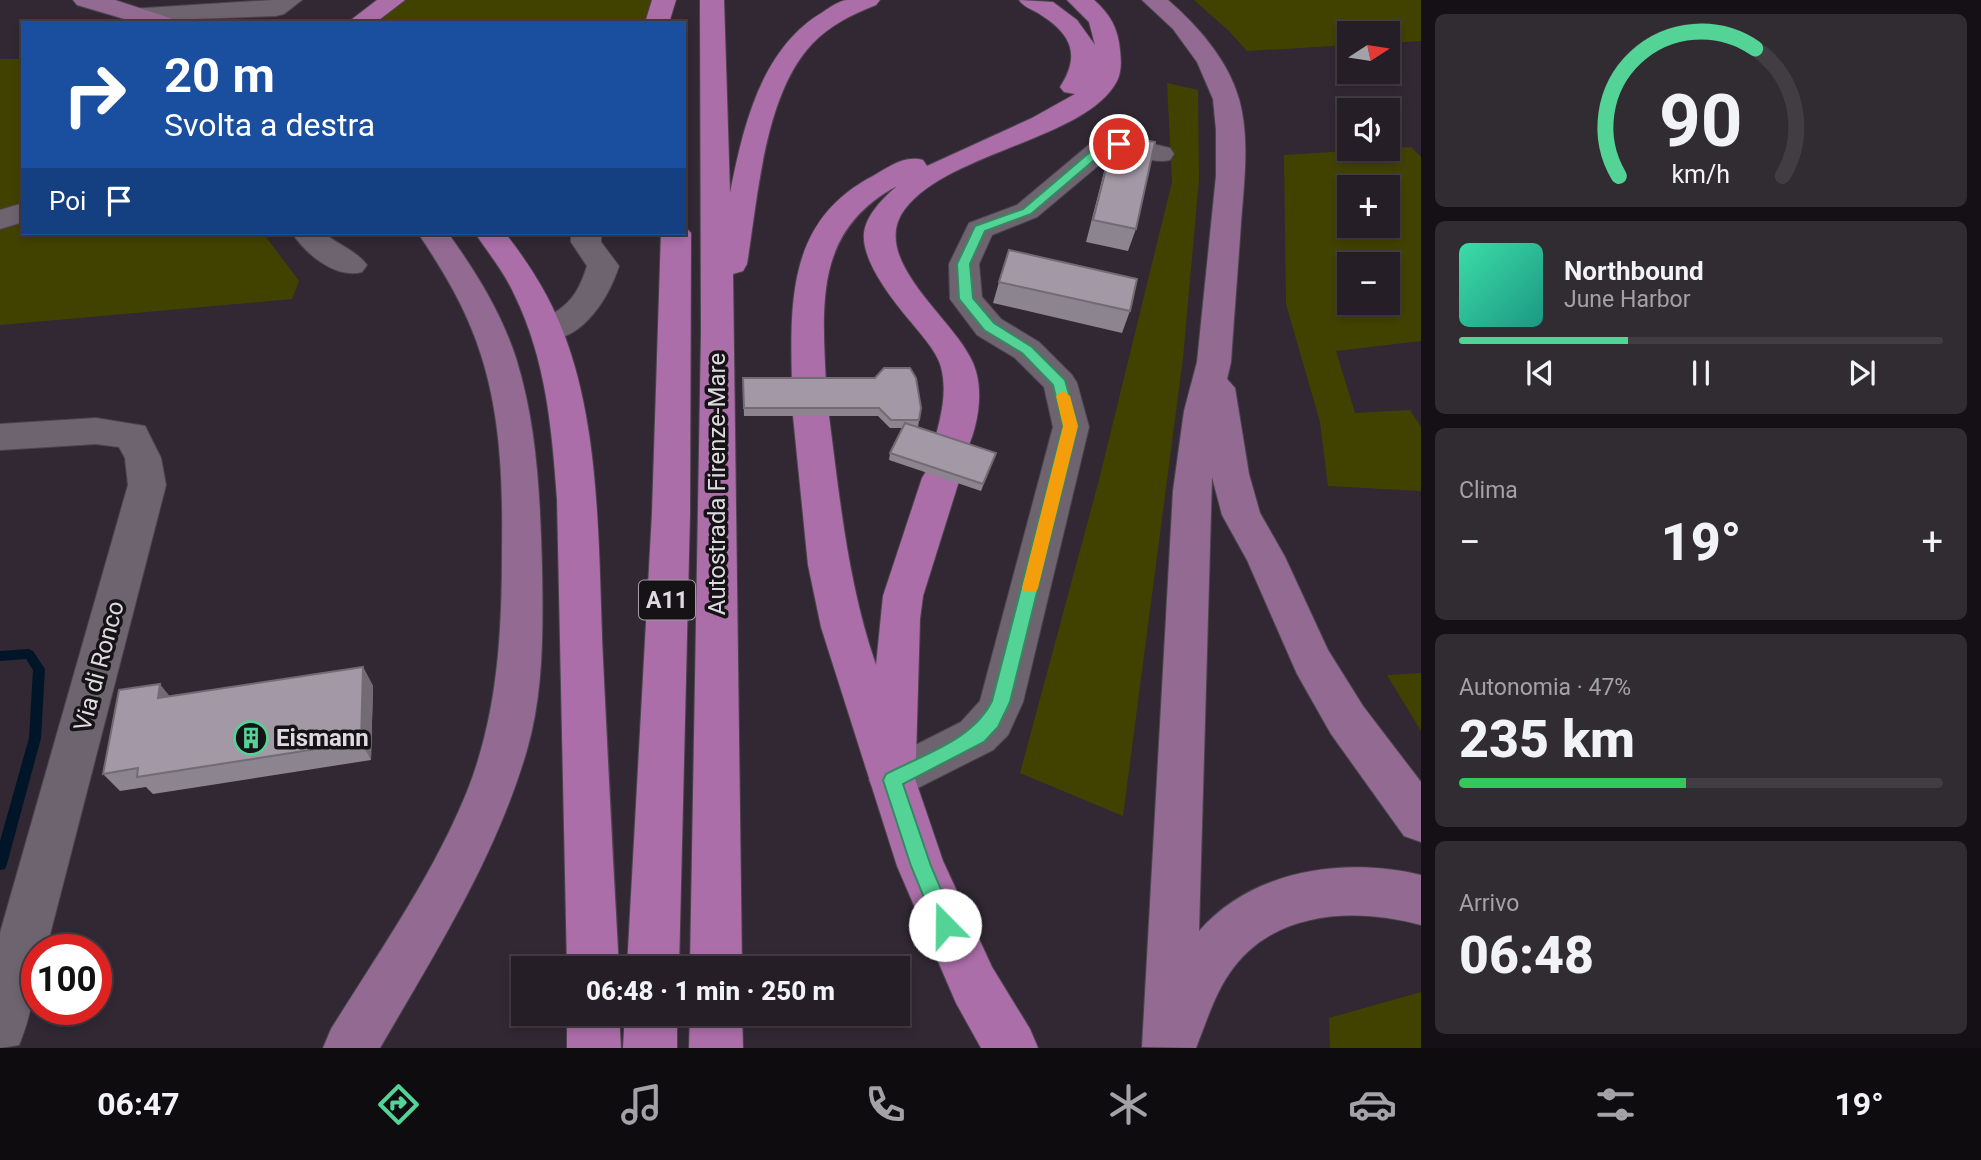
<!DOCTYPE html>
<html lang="it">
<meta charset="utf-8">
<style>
:root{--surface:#251e26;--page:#312b32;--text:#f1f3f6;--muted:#a3a2a7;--line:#423c43;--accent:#53d396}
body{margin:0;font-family:Roboto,sans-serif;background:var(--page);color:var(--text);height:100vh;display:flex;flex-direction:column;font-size:26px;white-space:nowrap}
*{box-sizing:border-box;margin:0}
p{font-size:23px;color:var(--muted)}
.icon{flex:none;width:38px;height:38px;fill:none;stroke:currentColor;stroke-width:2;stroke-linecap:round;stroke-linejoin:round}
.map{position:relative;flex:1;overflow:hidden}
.sheet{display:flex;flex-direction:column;gap:14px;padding:14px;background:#141015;width:560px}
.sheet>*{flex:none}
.hud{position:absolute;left:21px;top:21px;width:665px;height:214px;border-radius:0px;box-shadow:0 4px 10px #0003,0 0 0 2px var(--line);background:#1a4fa0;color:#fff;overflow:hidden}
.needle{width:46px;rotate:78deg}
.fabs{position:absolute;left:1337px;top:21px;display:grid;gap:14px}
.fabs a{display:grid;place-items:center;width:63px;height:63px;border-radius:0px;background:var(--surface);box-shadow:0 4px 10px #0003,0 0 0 2px var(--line);font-size:35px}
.speed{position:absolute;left:21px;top:934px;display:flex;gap:14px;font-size:35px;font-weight:700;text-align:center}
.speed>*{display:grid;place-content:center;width:91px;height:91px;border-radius:50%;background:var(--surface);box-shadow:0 4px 10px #0003,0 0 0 2px var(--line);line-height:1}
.speed .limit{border:10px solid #d22;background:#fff;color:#111}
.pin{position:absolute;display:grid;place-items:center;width:60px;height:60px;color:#fff;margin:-30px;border:4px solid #fff;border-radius:50%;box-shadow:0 2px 7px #0007}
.me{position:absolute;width:77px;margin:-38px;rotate:338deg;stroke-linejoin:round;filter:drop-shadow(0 0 5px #0008)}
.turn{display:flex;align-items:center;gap:24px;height:147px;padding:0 28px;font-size:32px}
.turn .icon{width:91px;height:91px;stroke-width:2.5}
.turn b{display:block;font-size:49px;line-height:60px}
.then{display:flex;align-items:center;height:66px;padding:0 28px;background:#0003;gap:14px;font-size:26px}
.big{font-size:52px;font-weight:800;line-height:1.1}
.sheet .widget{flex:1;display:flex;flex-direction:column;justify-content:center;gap:10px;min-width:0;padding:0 24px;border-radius:10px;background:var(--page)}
.sheet .dial{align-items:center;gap:0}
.dial svg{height:182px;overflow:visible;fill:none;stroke:var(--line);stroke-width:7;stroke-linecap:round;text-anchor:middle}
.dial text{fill:var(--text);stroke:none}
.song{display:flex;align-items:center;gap:21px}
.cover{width:84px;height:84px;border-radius:10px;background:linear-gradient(135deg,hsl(160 70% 55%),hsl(170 70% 35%))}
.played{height:7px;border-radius:4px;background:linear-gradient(90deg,var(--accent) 35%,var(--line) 35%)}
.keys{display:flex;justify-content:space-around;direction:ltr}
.heat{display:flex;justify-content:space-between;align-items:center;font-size:38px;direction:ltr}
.charge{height:10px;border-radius:5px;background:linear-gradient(90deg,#34c759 47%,var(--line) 0)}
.trip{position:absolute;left:511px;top:956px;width:399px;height:70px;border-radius:0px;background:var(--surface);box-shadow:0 4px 10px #0003,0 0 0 2px var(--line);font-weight:800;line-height:70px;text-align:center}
.menu{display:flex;height:112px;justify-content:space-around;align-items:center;background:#0f0c0f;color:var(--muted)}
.menu .icon{width:49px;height:49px}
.menu .selected{color:var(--accent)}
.menu b{font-size:32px;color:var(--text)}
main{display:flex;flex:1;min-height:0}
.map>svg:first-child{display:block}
</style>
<main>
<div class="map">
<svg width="1421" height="1048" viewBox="0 0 1421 1048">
<rect width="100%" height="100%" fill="#312833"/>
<!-- green -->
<path fill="#424200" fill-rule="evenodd" d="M406,0H656L649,23H370Z
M1194,0H1421V41L1388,43V33H1349V45L1247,51L1229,31Z
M0,59H23V233H263L299,281L292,299L0,325Z
M1167,83L1198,90L1199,179L1183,358L1123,816L1020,773L1099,480L1172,182Z
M1411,147L1421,157V341L1336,351L1355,413L1410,410L1421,427V491L1328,486L1320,422L1286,304L1284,155ZM1388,187V226H1349V187ZM1388,264V303H1349V264Z
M1421,673V731L1387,675Z
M1421,992V1048H1330L1329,1018Z"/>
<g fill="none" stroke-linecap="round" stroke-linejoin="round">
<!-- stream -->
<path fill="#001528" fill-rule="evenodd" d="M29,649L33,651L45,669L41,738L7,864L5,869L0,870V841L29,738L33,670L26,659L0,661V651Z"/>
<defs>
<path id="minor" d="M274,0H302L284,14L276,16L137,21L129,19L125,14L129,9Z
M1119,136L1170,148L1174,154L1170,160C1150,165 1131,149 1111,155L1037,217L992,235L979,264L982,297L1001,319L1039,342L1072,375L1077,383L1089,427L1023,702L1008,735L993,750L892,801L876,795L869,780L876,765L961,722L980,701L1053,427L1044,387L1015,358L977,335L950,299L949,264L969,223L1017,205L1091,143Z
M23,203V222L0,229V210Z
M292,233H324C337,244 358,252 367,265L362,272C335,279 306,254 292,233Z
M571,233H601V242L619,266C608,300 578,349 535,338L531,330C537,320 547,317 557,311C574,300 581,285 587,266L571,242Z
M96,418L145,426L161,458L166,485L46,950H37C37,984 32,1013 19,1045L0,1048V933L128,485L125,458L119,447L96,444L0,450V424Z"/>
<path id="major" d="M73,0H115L170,18L174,23H138L77,5Z
M1142,0H1168C1198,26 1228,60 1239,99C1250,138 1244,183 1241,223C1238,269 1234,316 1231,362L1227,379L1235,388L1249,474L1260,513L1285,557L1328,650L1363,706L1421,782V842L1404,836L1331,734L1297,674L1247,560L1222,515L1212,477L1199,931C1253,869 1345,857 1421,875V925C1354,907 1272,910 1229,974C1214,996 1206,1023 1196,1048L1142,1047L1173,491L1184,411L1197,362L1216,176V130L1213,99L1197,62L1173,29Z
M418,233H448C476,272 501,312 516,358C537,425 540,496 542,567C543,628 544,691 527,750C496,857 435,953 380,1048H323L331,1029C379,952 434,874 468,789C498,712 502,632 502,550C503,485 501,417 481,355C467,310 444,272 418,233Z"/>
<path id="highway" d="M377,0H405L375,23H347Z
M652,0H676L669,23H645Z
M700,0H724L730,193C743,127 761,48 823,12C830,7 839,1 847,0C857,0 869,0 880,0L876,5C853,14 830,25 812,44C764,95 758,197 747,264L743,271L733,274L742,968H690L701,334Z
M1019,0L1053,2L1077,20L1095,45L1089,22L1067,0H1094C1110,14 1118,28 1120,50C1121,60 1122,71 1117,81C1087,139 948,152 905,209C867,259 955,319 973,363C985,390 978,430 964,455L951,459L938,455L933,446C940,420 948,394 941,367C936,350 922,336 911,322C894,302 861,261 864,233C866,215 884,197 897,186C815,230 822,302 826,384L821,392L809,396L797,392L792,384C790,300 788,220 873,176C889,167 904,155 923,160L927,166L1032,118L1075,94L1064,92L1060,87C1082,53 1070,33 1038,13C1031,9 1024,7 1019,0Z
M684,226L691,233L690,513L679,968H627L652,513L661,233H684Z
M475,233H505C527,261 546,290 560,324C602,424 598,552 603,660C608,762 613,865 619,968H567L557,499C552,429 546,360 515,296C505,273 489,254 475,233Z
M811,403L824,407L829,416C840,501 848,584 876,665L883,596L922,478L928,468L941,464L954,468L960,478L923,596L920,619L916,757L911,767L943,861L992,967L1030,1029L1038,1048H981L956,1003L897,866L821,627L808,565L793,416L798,407Z
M567,1013H619L621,1048H567Z
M625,1013H677V1048H623Z
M690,1013H742L743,1048H689Z"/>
</defs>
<!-- minor casing -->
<use href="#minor" stroke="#4c454e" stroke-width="2"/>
<!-- major casing -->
<use href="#major" stroke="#4c454e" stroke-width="2"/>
<!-- highway casing -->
<use href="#highway" stroke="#4c454e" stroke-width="2"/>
<!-- minor -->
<use href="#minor" fill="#6d6470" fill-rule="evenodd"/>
<!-- major -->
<use href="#major" fill="#936a92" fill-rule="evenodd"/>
<!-- highway -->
<use href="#highway" fill="#ac6ea9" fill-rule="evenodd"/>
</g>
<!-- wall -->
<path fill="#8c848f" d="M1115,134L1136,229L1128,251L1086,242L1108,156Z
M999,282L1130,311L1122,333L993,303Z
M875,378L921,408L918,427L993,460L981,491L889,460L890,453L903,428H890L878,416H744L743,386Z
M363,667L373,686L371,760L153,794L146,787L120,791L103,774L169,696Z"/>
<!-- shaded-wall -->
<path fill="#726b74" d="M363,667L373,686L371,760L361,742Z
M160,684L175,703L158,698Z"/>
<!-- building -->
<path fill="#a399a6" stroke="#726b74" stroke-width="2" d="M1115,134L1155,142L1136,229L1093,220Z
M1009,250L1137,279L1130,311L999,282Z
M884,368H910L916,378L921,408L919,420H891L879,408H744L743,378H875Z
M905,423L996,453L983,484L890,453Z
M363,667L361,742L137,777L138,768L103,774L119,690L160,684L158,698Z"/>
<!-- route -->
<path fill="#53d396" stroke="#368962" stroke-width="2" d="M1119,141L1123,142V147L1105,151L1031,214L985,231L970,264L973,298L994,323L1032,347L1065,380L1078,426L1010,702L998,727L984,742L903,784L931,866L956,925L953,932L945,935L938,932L911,866L883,780L886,774C922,755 973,740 992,701L1063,426L1053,385L1022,353L984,330L959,299L957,264L975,226L1023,209L1097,146Z"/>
<!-- slow -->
<path fill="#f59e0b" d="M1063,391L1070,396L1078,426L1038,588L1036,592H1024L1022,588L1063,426L1056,396Z"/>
<!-- icons -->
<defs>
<symbol id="building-ring" viewBox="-11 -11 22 22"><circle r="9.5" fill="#161317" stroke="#53d396" stroke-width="1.5"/><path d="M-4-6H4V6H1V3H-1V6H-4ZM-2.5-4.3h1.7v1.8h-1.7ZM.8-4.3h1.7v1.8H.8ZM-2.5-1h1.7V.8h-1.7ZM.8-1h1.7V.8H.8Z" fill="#53d396"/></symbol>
</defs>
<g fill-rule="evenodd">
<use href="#building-ring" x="232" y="719" width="38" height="38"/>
</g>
<g text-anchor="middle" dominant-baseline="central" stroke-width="7" stroke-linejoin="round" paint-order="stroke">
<!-- shield labels -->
<rect fill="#161317" stroke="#a39ea4" stroke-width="2" x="639" y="580.5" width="56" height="39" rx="5"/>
<g font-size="23" font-weight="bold" fill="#dfdae1">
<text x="667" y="600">A11</text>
</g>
<!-- street labels -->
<g font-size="24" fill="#dfdae1" stroke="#161317">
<text transform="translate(717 484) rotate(-90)">Autostrada Firenze-Mare</text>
<text transform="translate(99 666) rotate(-75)">Via di Ronco</text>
</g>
<!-- poi labels -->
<g font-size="24" font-weight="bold" fill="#dfdae1" stroke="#161317" text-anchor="start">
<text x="276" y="738">Eismann</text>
</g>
</g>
</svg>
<div class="fabs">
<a><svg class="needle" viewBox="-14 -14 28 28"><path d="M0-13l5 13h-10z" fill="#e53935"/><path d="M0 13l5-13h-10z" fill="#a3a2a7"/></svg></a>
<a><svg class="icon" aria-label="sound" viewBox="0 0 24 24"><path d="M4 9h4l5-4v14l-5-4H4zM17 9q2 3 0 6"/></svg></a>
<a>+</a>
<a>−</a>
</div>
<div class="speed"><div class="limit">100</div></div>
<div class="pin" style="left:1119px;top:144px;background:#d93025"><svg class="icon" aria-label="arrive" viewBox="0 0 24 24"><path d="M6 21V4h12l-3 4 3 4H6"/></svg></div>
<svg class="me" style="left:945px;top:925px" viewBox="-20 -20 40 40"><circle r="19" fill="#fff"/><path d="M0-13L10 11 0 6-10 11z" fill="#53d396"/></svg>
<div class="trip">06:48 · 1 min · 250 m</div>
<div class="hud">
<div class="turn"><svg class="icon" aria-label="right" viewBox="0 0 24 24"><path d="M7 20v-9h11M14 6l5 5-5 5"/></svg><div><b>20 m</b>Svolta a destra</div></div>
<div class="then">Poi<svg class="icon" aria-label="arrive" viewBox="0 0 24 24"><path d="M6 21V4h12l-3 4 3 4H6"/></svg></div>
</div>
</div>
<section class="sheet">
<div class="widget dial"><svg viewBox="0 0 100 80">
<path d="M14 69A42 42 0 1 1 86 69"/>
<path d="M14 69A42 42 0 0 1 74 13" stroke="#53d396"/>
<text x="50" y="56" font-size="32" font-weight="700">90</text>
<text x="50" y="72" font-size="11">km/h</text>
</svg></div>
<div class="widget">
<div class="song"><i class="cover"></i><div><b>Northbound</b><p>June Harbor</p></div></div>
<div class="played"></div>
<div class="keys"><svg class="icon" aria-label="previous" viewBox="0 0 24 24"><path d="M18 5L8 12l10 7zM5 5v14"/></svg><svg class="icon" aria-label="pause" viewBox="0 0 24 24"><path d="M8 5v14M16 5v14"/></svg><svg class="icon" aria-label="next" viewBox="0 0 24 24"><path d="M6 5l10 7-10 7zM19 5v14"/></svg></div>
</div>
<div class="widget"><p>Clima</p>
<div class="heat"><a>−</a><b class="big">19°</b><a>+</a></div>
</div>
<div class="widget"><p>Autonomia · 47%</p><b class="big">235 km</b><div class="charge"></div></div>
<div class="widget"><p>Arrivo</p><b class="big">06:48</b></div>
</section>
</main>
<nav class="menu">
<b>06:47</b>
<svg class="icon selected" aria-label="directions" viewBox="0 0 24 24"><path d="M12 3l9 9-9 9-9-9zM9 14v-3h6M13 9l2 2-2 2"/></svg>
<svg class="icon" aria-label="music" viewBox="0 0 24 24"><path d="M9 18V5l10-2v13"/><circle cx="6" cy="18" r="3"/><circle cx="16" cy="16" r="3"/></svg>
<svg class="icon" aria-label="phone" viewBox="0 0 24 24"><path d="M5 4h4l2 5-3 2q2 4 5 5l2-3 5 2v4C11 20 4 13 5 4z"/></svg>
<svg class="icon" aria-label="climate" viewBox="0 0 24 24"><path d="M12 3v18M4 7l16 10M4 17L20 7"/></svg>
<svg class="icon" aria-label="car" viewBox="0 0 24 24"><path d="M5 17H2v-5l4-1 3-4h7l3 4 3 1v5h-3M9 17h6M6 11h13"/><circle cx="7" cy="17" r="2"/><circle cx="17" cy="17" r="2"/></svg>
<svg class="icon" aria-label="filters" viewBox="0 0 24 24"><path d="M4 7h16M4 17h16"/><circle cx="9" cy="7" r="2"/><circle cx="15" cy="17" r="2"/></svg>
<b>19°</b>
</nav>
